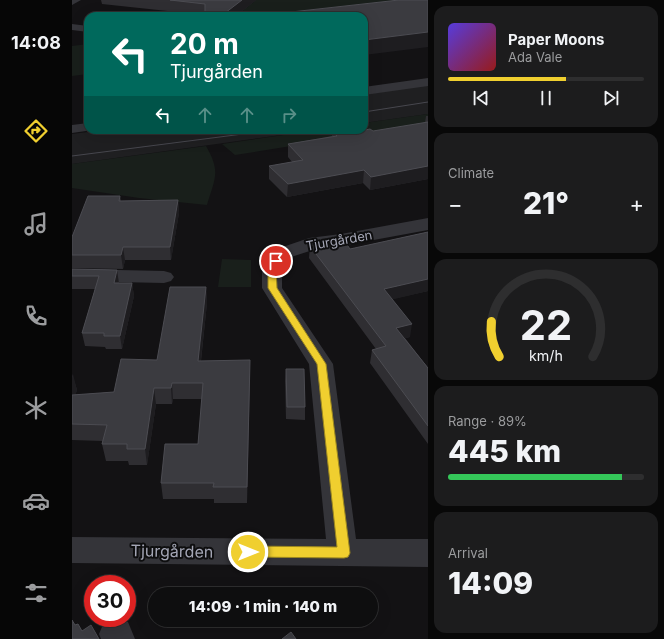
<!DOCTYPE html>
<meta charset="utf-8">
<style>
:root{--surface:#0e0e0f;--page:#1c1c1d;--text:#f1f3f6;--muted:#9b9c9e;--line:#2e2e2f;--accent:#f0cf2f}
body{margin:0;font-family:Inter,sans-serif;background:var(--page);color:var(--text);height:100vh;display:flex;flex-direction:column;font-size:15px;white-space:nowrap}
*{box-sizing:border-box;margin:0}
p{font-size:13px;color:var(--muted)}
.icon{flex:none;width:22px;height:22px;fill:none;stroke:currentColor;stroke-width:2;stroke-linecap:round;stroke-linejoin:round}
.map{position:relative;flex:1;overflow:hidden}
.details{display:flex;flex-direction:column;gap:6px;padding:6px;background:#080808;width:236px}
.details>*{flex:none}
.hud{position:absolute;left:12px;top:12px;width:284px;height:122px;border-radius:12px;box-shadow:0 4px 16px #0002,0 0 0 1px var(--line);background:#00695c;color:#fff;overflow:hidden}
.speed{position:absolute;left:12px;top:575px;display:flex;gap:8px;font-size:20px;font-weight:700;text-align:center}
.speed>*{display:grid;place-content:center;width:52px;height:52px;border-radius:50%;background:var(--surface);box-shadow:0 4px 16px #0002,0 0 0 1px var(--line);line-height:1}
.speed .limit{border:6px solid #d22;background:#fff;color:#111}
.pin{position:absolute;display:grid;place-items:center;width:34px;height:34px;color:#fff;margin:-17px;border:2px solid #fff;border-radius:50%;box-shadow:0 1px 4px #0007}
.me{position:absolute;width:44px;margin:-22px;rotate:90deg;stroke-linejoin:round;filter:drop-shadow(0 0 3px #0008)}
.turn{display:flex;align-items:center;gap:14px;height:84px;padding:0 20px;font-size:18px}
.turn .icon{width:52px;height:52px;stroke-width:2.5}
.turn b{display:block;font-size:28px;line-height:34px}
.lanes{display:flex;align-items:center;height:38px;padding:0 20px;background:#0003;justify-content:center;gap:20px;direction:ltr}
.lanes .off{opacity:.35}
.big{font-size:30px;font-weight:800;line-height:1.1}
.details .tile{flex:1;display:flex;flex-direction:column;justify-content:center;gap:6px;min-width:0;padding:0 14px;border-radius:12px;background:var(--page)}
.details .dial{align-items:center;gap:0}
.dial svg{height:104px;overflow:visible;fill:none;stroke:var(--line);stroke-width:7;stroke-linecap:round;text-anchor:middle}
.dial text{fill:var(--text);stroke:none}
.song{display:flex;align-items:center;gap:12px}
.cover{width:48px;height:48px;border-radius:6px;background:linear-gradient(135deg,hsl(250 70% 55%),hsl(0 70% 35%))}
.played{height:4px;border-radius:2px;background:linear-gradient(90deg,var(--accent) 60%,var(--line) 60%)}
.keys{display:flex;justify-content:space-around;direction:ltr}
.heat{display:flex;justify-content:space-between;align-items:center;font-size:22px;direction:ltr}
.charge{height:6px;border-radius:3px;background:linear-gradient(90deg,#34c759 89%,var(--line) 0)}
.trip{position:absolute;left:76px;top:587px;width:230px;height:40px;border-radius:20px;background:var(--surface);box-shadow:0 4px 16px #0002,0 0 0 1px var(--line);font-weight:800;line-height:40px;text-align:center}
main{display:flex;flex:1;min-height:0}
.tabs{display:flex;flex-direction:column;width:72px;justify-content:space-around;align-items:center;background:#060606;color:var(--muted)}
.tabs .icon{width:28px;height:28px}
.tabs .active{color:var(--accent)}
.tabs b{font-size:18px;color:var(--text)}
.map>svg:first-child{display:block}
</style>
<main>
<nav class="tabs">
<b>14:08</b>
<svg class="icon active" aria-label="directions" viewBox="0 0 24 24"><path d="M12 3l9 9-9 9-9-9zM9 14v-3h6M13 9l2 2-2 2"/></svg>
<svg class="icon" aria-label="music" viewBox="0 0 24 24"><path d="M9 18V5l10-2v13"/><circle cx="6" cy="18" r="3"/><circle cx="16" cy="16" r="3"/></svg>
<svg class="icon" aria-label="phone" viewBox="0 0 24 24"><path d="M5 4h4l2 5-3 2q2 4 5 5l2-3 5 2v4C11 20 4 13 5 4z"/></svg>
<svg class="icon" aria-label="climate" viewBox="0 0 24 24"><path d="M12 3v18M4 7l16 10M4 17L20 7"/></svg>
<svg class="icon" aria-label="car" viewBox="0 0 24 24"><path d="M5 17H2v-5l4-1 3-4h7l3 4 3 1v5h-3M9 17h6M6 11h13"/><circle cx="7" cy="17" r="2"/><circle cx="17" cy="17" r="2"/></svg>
<svg class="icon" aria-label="filters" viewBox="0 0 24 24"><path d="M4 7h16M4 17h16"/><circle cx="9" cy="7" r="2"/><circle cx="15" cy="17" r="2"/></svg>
</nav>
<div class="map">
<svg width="356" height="639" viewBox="0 0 356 639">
<rect width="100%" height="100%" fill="#131214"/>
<!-- built -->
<path fill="#1f1f21" d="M356,85V114L292,123V94Z
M32,130H246L0,164V134Z"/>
<!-- green -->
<path fill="#191f1b" d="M184,0H356L273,16H164Z
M16,44V74L0,76V46Z
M356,114V124L163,155L150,144L246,130H292V123Z
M134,146C149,172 143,178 135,205L67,198L0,188V164Z
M150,259L179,260V287H146Z"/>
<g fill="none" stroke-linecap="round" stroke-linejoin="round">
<!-- minor -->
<path fill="#343439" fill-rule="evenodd" d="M0,0H9L0,5Z
M0,24L16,26V32L0,30Z
M356,78V86L292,95V87Z
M16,123V130H21L0,133V125Z
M356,218V230L269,246L247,248L216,258L210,268V288L261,364L284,539H356V567L0,563V537L254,539L237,364L190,288V268L202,250L237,238L269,234Z
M0,269L92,271L99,273L102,277L99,281L92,283L0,281Z
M45,618L56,622L63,639H29L27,634L32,622Z"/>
<!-- tram -->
<path stroke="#47474e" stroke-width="1" d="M292,112L356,102
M0,156L202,130"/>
</g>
<!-- wall -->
<path fill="#2f2e32" d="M29,0H184L164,16H133V15L30,4Z
M354,116H356V179L298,190L291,183L215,197L197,179V166L220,162L216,157V144L260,136V131H301L353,123Z
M48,196L49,201L106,200L107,213L99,260H53L51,269L0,268V237Z
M356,232V291L320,299L338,337L333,338L356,368V444L298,363L300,350L304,349L237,258L238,246L278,249Z
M0,269L45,270L47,283H60L62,296L50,349H34L33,347L13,346L10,333L23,289H0Z
M134,287L135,303L129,361L178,376L175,503H142V499H91L89,483L126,444L130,399H101L100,404H84L75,465H57L56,461H34L30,444L31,441L0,440V374L5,390L3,395L42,392L85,360Z
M214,369L233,407V420L214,419L213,381Z"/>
<!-- shaded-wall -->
<path fill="#1e1d20" d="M170,0H184L164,16H150Z
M356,32V47L292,55V40Z
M356,166V179L298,190L299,177Z
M292,170L291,183L215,197L216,184Z
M106,200L107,213L99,260L98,247Z
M51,247L53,260L51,269L49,255Z
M45,270L47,284L42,283Z
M356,279V291L310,302L312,289Z
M60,283L62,296L50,349L48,336Z
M134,287L135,303L127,377L126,361Z
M340,324L338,337L322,341L324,328Z
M178,360V376L175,503V487Z
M1,374L5,390L0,407V378Z
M100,383L101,399L100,404L99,388Z
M82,388L84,404L75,465L73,449Z"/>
<!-- building -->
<path fill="#3b3b40" stroke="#4c4c52" d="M98,0H170L149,16H136L133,12V4Z
M327,0H356V32L292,40V16H183Z
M356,122V166L299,177L292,170L216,184L197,166L231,160L216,144L265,136L260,131L267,130H287L288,131L298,129L301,131Z
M16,196H48L47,201L106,200L98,247H51L49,255H0V237Z
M356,232V279L312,289L340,324L324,328L356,368V426L300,350L314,346L238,246L271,239L278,249Z
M0,269L45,270L42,283H60L48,336H32V333H10L27,276H0Z
M98,287H134L126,361L178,360L175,487H141L142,483H89L93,444H126L131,383H100L99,388H82L73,449H55V444H30L35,425L0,424V395L42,392L49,359L85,360Z
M214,369H232L233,407H215Z
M0,620L3,625L6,624L10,631L19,625L27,639H0Z
M219,632L224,639H210Z"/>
<!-- route -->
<path fill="#f0cf2f" stroke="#9c871f" d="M204,258L208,261L204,268L205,288L254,364L278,553L276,557L272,558L176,557L171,556L169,552L171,548L176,546L265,547L245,364L196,288V268L201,259Z"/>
<g text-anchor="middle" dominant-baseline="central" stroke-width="4" stroke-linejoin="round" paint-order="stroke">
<!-- street labels -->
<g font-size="13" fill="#a4a6b5" stroke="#0e0e0f">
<text transform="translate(267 240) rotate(-10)">Tjurgården</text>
</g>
<!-- near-street labels -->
<g font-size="16" fill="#a4a6b5" stroke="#0e0e0f">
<text transform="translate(100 551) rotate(1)">Tjurgården</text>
</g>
</g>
</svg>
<div class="speed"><div class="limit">30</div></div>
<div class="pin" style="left:204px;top:261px;background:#d93025"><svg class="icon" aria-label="arrive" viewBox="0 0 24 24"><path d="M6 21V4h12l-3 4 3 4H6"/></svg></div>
<svg class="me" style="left:176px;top:552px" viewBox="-20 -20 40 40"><circle r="17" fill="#f0cf2f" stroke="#fff" stroke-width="3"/><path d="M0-11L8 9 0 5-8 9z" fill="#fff"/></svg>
<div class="trip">14:09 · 1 min · 140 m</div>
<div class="hud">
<div class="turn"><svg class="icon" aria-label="left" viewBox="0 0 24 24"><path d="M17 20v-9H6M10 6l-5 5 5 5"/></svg><div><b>20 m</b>Tjurgården</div></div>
<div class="lanes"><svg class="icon" aria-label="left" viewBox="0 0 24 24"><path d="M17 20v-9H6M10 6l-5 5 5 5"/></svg><svg class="icon off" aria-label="ahead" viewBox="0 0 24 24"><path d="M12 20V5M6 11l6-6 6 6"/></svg><svg class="icon off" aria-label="ahead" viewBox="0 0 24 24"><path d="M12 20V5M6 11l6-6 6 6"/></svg><svg class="icon off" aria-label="right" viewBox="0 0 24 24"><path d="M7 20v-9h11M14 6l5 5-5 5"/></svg></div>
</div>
</div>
<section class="details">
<div class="tile">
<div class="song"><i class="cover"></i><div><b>Paper Moons</b><p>Ada Vale</p></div></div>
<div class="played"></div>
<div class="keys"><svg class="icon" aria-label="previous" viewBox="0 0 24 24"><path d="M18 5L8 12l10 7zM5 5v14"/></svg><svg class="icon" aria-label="pause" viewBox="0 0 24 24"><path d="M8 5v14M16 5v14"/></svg><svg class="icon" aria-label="next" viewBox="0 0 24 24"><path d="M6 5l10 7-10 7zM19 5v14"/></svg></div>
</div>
<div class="tile"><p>Climate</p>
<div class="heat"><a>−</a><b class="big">21°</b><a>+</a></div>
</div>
<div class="tile dial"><svg viewBox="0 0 100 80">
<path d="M14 69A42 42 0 1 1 86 69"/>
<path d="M14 69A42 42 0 0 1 8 42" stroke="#f0cf2f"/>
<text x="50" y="56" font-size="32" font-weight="700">22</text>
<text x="50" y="72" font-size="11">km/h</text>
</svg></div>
<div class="tile"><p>Range · 89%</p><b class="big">445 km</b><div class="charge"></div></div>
<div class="tile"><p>Arrival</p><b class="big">14:09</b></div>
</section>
</main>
